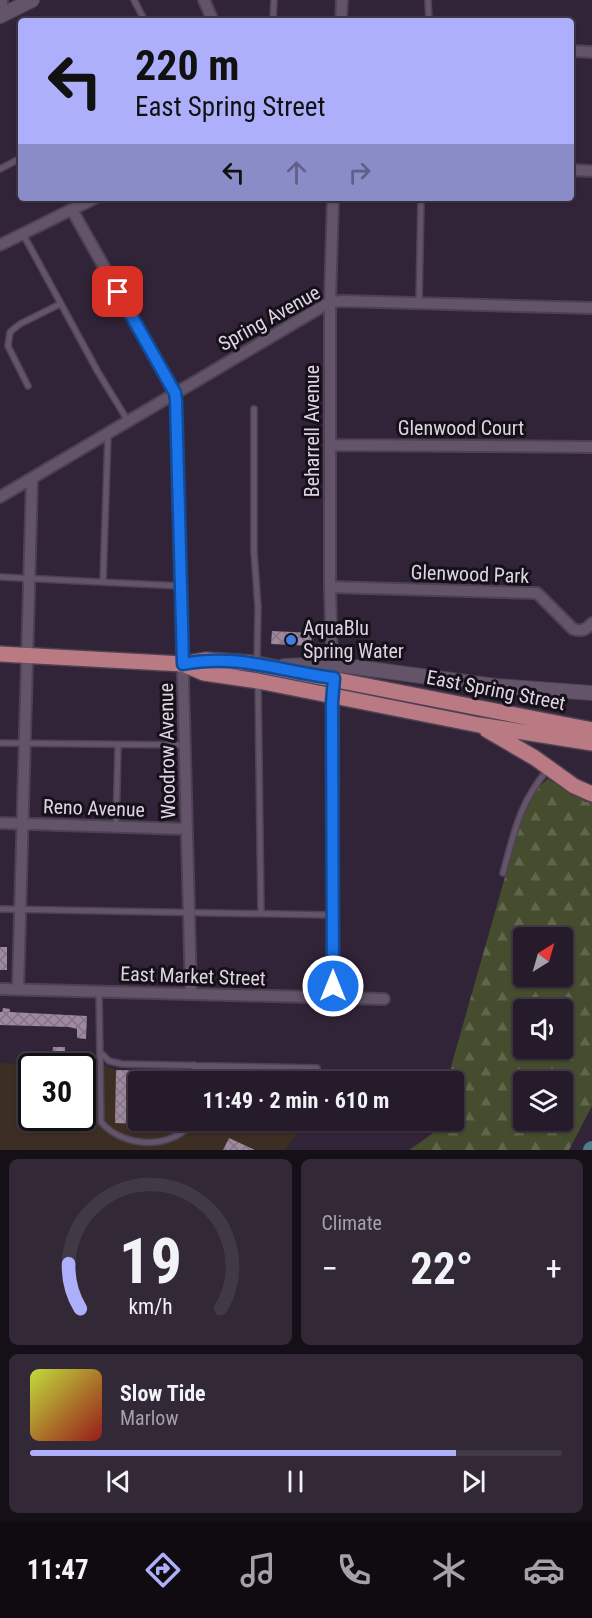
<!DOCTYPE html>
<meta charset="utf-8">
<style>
:root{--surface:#261b2a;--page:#322836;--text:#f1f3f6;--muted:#a4a1a8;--line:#423947;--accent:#adaffb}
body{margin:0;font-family:"Roboto Condensed",sans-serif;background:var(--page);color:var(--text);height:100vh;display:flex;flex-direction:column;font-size:22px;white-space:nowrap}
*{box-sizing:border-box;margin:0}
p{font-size:20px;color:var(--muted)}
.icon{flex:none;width:33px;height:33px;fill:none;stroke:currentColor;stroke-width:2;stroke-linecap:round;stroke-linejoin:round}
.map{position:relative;height:1150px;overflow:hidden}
.side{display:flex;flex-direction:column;gap:9px;padding:9px;background:#150f17;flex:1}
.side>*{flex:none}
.guide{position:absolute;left:18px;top:18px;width:556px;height:183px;border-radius:6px;box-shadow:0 2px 4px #0004,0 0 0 2px var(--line);background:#adaffb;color:#111;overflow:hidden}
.needle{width:39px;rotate:37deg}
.fabs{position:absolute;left:513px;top:927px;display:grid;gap:12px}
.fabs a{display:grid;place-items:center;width:60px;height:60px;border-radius:6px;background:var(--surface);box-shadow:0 2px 4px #0004,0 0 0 2px var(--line);font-size:30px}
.speed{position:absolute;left:18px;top:1053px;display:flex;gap:12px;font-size:30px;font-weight:700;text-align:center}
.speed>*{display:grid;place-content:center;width:78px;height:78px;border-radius:50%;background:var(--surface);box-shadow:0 2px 4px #0004,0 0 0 2px var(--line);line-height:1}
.speed .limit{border:3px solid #111;border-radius:9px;background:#fff;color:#111}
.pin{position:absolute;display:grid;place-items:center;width:51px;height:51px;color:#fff;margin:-26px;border-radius:12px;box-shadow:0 3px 9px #0006}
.me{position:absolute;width:66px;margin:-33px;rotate:0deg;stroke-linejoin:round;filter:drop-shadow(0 0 4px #0008)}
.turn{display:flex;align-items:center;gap:21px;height:126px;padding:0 18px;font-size:27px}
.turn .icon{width:78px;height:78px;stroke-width:2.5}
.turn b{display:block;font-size:42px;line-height:51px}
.lanes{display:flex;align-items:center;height:57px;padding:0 18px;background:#0003;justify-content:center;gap:30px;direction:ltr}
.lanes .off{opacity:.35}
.big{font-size:45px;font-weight:700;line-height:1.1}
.side .card{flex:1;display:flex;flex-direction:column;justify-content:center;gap:9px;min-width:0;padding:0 21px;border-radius:9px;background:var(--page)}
.side .dial{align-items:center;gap:0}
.dial svg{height:156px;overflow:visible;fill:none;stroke:var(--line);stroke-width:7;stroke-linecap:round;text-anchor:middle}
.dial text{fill:var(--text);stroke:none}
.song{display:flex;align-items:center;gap:18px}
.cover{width:72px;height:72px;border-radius:9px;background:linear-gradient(135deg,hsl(70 70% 55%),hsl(0 70% 35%))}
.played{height:6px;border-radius:3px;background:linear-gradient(90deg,var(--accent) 80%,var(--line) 80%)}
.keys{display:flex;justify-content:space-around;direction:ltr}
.heat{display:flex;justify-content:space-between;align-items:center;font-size:33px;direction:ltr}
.side .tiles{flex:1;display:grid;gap:9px;grid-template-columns:1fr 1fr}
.card:last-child{grid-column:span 2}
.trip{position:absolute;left:128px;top:1071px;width:336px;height:60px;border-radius:6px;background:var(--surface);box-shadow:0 2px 4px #0004,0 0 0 2px var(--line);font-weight:700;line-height:60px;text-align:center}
.menu{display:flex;height:96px;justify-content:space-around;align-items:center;background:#0f0b11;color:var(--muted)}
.menu .icon{width:42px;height:42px}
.menu .current{color:var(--accent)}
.menu b{font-size:27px;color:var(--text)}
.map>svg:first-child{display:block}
</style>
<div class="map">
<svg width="592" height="1150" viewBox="0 0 592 1150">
<defs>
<pattern id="forest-firs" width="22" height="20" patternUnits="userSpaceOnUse" patternTransform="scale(1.5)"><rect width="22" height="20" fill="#454d2e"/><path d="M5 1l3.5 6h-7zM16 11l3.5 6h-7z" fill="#5f664c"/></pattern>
<pattern id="building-cross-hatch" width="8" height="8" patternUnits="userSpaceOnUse" patternTransform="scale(1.5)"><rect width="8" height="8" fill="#9e899f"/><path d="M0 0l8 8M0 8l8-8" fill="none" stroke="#837384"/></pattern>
</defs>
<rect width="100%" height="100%" fill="#322438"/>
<!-- industrial -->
<path fill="#3d2e23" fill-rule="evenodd" d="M96,1061L115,1070L272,1072L275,1081L138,1082V1120L278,1121L277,1131L298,1134L284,1150H0V1063L64,1065ZM32,1066H82V1118H32Z"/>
<!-- forest -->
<path fill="url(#forest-firs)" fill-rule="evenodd" d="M548,779L586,802L592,801V1106L569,1150H409L432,1134L436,1121L453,1120V1082L447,1081L520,824L536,789ZM524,938H562V976H524ZM524,1010H562V1048H524ZM524,1082H562V1120H524Z"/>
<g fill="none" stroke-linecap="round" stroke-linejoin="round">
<!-- river -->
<path stroke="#4f7b8c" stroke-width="16" d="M591,1150L592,1149"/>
</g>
<!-- building -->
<path fill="url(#building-cross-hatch)" d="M272,631L312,633L311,646L271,644Z
M0,947H7V970H0Z
M3,1008L10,1009V1012L87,1016L86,1039L77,1038V1029L69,1027L0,1025V1012H2Z
M53,1047H65V1060H52Z
M116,1070L168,1071V1082H138V1124L115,1123Z
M229,1138L255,1150H223Z"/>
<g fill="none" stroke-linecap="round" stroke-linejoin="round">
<defs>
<path id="service" d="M134,0L145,21
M428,0L429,21
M273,21L274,0
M0,169L21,158
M23,234L98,372L128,421
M419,304L421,198
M28,386L8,346L10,332L20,324L60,304
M254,409V552L258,607L257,662
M0,577L181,586
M103,582L108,434
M258,682L261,914
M0,743L185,745
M116,827L118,745
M503,873C515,830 519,804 548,769
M0,909L332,915
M99,991L101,1122C124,1149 174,1150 194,1120
M100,1052L109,1061L122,1064L317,1068
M194,1065L195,1082"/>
<path id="minor" d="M204,0L213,21
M1,16L2,0
M341,21L342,0
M572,51L592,52
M572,170L592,171
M72,210L175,393L176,400L191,994
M0,245L95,198
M330,445L592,447
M0,497L330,302L343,301L592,308
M330,587L537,593L573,629C581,632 586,630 592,623
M332,664L330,587V302L333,198
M0,823L187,829
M0,989L384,999
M18,989L32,479
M333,998V689"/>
<path id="tertiary" d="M0,16L32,0
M284,666L332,664L496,686L592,693"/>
<path id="primary" d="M0,654L183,664L206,660L250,663L592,730
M183,664L204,673L258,681L479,725L592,743
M487,730L535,758L574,786L592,794"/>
</defs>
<!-- service casing -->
<use href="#service" stroke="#4d4152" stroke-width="8"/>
<!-- minor casing -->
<use href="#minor" stroke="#4d4152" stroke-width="14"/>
<!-- tertiary casing -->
<use href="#tertiary" stroke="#4d4152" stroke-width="16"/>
<!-- primary casing -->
<use href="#primary" stroke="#4d4152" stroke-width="18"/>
<!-- service -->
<use href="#service" stroke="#63546a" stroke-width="5"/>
<!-- minor -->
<use href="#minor" stroke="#63546a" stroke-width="10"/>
<!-- tertiary -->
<use href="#tertiary" stroke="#63546a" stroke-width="14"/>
<!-- primary -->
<use href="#primary" stroke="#ba7a83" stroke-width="15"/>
</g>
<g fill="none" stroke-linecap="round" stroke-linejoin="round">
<defs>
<path id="route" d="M118,292L175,393L176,400L183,664C238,653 282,672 334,678L332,703L333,986"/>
</defs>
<!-- route casing -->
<use href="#route" stroke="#114b97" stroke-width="15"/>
<!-- route -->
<use href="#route" stroke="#1a73e8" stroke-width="10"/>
</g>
<!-- markers -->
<circle fill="#3f7fe0" stroke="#161019" stroke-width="2" cx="291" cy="640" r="6"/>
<g text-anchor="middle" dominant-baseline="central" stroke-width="6" stroke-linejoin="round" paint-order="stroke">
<!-- street labels -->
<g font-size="20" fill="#ded5e2" stroke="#161019">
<text transform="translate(269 318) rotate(-29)">Spring Avenue</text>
<text x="461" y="428">Glenwood Court</text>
<text transform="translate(312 431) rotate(-90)">Beharrell Avenue</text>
<text transform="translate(470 574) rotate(2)">Glenwood Park</text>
<text transform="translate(496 690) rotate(11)">East Spring Street</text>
<text transform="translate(167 751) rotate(-91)">Woodrow Avenue</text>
<text transform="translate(94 808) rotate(2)">Reno Avenue</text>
<text transform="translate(193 976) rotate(2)">East Market Street</text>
</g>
<!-- poi labels -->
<g font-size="20" fill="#ded5e2" stroke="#161019" text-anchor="start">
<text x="303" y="628">AquaBlu<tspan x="303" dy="23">Spring Water</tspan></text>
</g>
</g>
</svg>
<div class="fabs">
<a><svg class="needle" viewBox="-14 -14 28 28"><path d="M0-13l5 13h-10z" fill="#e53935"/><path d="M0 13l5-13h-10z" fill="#a4a1a8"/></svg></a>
<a><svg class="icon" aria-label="sound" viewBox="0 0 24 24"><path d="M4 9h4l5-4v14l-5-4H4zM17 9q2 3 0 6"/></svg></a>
<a><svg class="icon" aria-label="layers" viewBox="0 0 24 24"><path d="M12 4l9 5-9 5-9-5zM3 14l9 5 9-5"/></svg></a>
</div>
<div class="speed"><div class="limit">30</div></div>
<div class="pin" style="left:118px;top:292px;background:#d93025"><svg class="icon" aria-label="arrive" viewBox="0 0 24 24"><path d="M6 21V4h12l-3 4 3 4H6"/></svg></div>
<svg class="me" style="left:333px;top:986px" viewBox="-20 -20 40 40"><circle r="17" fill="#1a73e8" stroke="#fff" stroke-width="3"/><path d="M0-11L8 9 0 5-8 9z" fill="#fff"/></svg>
<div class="trip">11:49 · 2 min · 610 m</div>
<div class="guide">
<div class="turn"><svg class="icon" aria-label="left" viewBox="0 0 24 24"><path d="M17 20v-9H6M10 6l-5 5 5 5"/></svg><div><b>220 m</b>East Spring Street</div></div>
<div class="lanes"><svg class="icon" aria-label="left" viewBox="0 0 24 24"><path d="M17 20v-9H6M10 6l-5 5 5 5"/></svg><svg class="icon off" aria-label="ahead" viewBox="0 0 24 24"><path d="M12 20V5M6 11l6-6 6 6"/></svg><svg class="icon off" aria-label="right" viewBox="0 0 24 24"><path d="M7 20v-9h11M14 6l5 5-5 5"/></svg></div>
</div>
</div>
<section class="side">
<div class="tiles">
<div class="card dial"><svg viewBox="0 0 100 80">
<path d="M14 69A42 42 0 1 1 86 69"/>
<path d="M14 69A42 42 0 0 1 8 46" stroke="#adaffb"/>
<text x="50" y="56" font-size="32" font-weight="700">19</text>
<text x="50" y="72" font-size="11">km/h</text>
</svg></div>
<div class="card"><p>Climate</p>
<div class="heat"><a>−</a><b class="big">22°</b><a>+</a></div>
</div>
<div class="card">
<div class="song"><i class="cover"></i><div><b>Slow Tide</b><p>Marlow</p></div></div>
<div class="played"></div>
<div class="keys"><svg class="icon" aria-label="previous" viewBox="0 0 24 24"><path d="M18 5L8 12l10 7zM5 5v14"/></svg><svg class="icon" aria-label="pause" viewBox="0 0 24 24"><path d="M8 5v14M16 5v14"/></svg><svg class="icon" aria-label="next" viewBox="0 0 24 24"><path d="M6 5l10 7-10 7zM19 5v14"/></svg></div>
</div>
</div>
</section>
<nav class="menu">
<b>11:47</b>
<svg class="icon current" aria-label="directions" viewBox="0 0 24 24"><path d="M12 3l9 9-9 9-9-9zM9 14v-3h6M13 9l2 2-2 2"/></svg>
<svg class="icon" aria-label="music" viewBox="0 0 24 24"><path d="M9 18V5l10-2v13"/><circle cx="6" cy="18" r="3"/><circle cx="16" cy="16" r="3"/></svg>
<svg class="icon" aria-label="phone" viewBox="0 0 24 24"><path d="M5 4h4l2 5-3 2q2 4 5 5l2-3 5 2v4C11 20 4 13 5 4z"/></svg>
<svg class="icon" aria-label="climate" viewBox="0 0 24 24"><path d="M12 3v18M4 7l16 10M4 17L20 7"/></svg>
<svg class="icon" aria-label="car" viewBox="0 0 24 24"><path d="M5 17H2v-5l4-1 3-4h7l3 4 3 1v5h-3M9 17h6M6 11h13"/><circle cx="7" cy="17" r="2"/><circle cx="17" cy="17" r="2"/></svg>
</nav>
